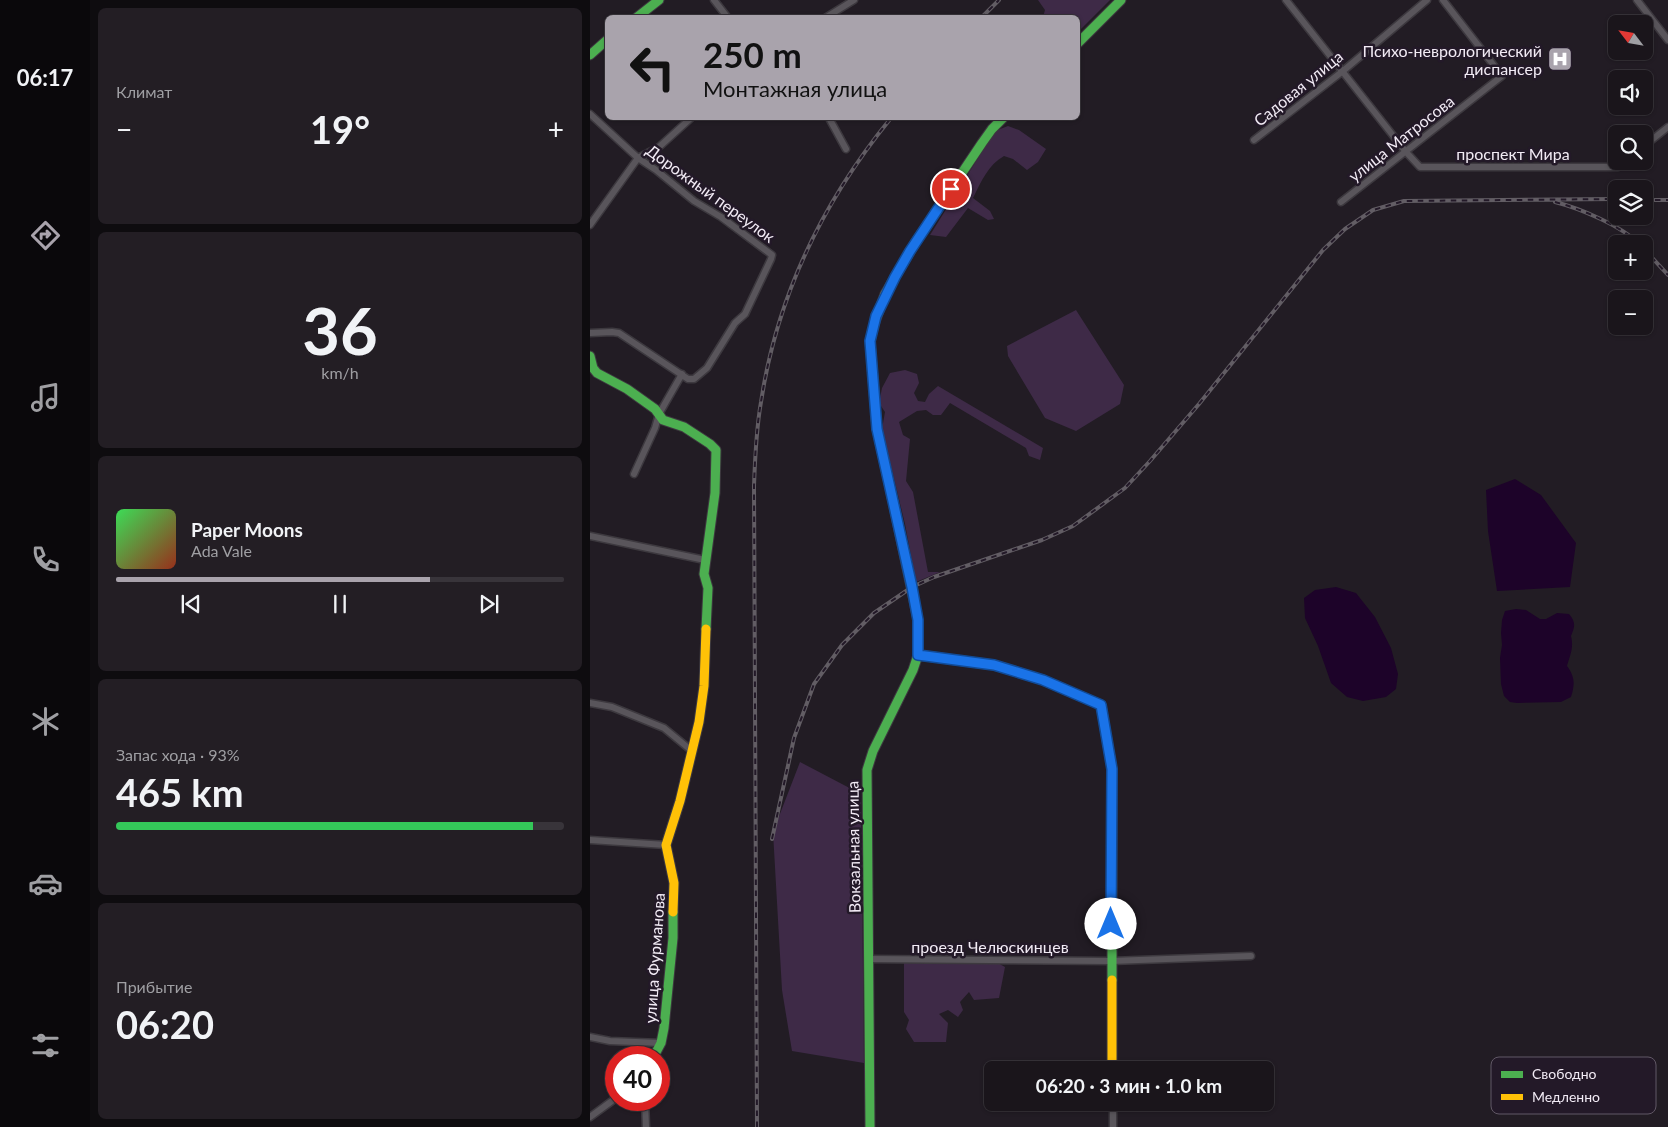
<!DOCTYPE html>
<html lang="ru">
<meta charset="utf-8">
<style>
:root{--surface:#1a151b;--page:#231e24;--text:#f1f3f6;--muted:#9f9fa3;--line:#38343a;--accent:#a9a3ac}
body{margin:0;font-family:Lato,sans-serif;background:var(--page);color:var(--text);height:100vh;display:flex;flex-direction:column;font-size:19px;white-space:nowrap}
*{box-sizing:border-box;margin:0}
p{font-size:16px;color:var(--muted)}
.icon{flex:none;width:28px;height:28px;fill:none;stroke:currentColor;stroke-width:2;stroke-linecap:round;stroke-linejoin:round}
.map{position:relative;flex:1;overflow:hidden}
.drawer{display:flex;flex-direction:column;gap:8px;padding:8px;background:#0e0c0f;width:500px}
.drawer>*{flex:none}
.guide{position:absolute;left:15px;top:15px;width:475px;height:105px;border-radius:8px;box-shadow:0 1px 4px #0004,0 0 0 1px var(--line);background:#a9a3ac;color:#111;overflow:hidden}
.needle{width:32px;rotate:301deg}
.controls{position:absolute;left:1018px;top:15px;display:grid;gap:10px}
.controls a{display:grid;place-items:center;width:45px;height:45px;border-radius:8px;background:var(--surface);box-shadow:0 1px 4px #0004,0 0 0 1px var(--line);font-size:25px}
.speed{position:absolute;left:15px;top:1046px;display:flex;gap:10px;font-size:25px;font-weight:700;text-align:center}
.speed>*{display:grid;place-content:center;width:65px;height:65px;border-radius:50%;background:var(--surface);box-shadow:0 1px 4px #0004,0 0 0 1px var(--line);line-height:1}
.speed .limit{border:8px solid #d22;background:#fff;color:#111}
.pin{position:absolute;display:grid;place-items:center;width:42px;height:42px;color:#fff;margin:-21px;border:2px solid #fff;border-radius:50%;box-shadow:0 1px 5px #0007}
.me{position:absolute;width:55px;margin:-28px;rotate:0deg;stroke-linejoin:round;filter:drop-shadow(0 0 4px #0008)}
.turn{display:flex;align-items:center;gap:18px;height:105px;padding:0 15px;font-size:22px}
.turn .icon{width:65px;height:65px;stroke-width:2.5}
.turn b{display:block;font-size:35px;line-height:42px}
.big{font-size:38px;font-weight:700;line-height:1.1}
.drawer .card{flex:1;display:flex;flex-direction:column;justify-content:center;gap:8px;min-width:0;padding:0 18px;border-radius:8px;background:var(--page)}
.drawer .dial{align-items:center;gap:0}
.dial b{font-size:65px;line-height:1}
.song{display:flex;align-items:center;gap:15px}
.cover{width:60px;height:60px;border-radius:8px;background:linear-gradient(135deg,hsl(130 70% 55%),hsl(10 70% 35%))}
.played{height:5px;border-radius:2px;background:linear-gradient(90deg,var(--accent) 70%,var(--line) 70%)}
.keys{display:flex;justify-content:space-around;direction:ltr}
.heat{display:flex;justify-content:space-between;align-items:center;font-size:28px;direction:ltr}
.charge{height:8px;border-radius:4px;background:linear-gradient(90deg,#34c759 93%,var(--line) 0)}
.trip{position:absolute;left:394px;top:1061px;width:290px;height:50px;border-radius:8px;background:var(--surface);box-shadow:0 1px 4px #0004,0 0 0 1px var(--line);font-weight:700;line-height:50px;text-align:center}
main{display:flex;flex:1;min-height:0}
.tab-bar{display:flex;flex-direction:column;width:90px;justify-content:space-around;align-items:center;background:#0a080b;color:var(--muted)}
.tab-bar .icon{width:35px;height:35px}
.tab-bar .current{color:var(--accent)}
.tab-bar b{font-size:22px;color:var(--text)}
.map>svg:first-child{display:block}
</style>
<main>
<nav class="tab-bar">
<b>06:17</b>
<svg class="icon current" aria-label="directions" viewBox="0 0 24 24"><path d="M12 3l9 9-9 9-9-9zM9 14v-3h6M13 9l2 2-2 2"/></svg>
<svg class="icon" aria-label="music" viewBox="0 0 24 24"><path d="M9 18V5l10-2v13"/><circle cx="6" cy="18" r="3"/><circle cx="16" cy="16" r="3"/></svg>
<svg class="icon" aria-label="phone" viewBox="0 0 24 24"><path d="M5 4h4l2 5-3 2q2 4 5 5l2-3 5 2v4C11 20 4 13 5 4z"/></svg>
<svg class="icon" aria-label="climate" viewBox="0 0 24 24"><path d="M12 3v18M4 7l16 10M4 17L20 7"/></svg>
<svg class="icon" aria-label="car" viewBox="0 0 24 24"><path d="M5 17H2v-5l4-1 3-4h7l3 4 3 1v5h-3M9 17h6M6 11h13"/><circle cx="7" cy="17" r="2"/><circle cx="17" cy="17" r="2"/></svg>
<svg class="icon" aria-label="filters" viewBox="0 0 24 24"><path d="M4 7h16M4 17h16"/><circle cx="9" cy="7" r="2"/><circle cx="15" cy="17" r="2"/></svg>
</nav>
<section class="drawer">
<div class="card"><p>Климат</p>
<div class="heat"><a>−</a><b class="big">19°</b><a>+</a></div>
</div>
<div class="card dial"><b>36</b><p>km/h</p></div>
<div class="card">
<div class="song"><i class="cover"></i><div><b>Paper Moons</b><p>Ada Vale</p></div></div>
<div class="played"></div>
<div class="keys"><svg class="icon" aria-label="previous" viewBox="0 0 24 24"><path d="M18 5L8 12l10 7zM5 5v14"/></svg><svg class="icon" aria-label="pause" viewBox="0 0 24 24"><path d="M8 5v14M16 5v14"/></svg><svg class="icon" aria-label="next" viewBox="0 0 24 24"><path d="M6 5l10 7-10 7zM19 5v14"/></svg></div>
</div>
<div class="card"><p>Запас хода · 93%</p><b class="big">465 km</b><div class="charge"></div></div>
<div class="card"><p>Прибытие</p><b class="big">06:20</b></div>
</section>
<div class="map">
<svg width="1078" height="1127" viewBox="0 0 1078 1127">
<rect width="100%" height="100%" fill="#221c24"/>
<!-- green -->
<path fill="#3e2a47" d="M448,0H520L488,32V18L453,17L455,10Z
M418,126L429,130L456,149L448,162L437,170L423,159L414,156C398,165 391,182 383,198L400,211L404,219L398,220L378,208L356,237L340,235L405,131Z
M486,310L534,385L530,404L486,431L455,418L418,356L417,346Z
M315,370L327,374L329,383L324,393L328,401L335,402L339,394L348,386L453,448L450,460L439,456L436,448L360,403L351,415H343L336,410L327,411L309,422L313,435L320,439L316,481L323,492L338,572H350L326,582L315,524L292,429L295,412L289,403L292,388L300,373Z
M210,762L271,794L274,1063L202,1051L192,990L183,832Z
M314,962H406L415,967L409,998L384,1000L379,992L370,1002L373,1010L368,1017L358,1010L349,1014L358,1023L356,1042H324L316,1029L319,1020L314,1012Z"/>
<!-- water -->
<path fill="#1d0329" d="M925,479L951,495L986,543L980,587L907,591L898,531L896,490Z
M746,587L766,593L785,617L801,648L808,674L806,689L796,697L773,701L757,697L741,683L728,646L715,618L714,598L725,590Z
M926,609L936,610L950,619H956L967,613L979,614C986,622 985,627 981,636C984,648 980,655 977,666C985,677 985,684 981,697L971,702L927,703L920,702L914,696L911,684L910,658L912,645L911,633L912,620L915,611Z"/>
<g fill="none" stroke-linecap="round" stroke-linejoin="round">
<defs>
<path id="street" d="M124,0L138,18
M696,0L816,152L830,167H1028L1035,161
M1047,0L1078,40
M235,18L264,0
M0,114L48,158L66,170L104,201L131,217L182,255L181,259L155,314L145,323L117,368L104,379H98L29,333L22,332L0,333
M239,118L256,149
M664,140L753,71L837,0
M1054,146L1078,127
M751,202L912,76L853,0
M0,225L48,158L69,147L101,118
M44,474L65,428L69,414L92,374
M0,536L115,560
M0,703L22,707L74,728L102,751
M0,840L76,845
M279,959L521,961L661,956
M0,1037L20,1041L71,1043
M55,1100L56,1127
M523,1102V1127
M0,1117L26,1098"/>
<path id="fast" d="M46,18L69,0
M488,43L531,0
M0,55L18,39
M327,240L392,143L402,129L413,118
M0,356L3,368L7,373L37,389L65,409L73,420L94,427L120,444L126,450L125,493L114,574L118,588L116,629
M328,655L404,665L453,680L511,705L522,769V980
M63,1058L71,1043L74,1028L83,938V912
M280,1127L277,770L283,751L323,670L328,655V620L302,497"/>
<path id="slow" d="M302,497L287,429L280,341L284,325L295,294L327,240
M83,912L84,883L76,845L90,801L109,722L114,686L116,629
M522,980V1070"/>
</defs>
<!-- street casing -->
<use href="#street" stroke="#3d393f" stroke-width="9"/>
<!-- fast casing -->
<use href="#fast" stroke="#3d393f" stroke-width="11"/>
<!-- slow casing -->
<use href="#slow" stroke="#3d393f" stroke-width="11"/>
<!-- street -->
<use href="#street" stroke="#59555b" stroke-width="6"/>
<!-- fast -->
<use href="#fast" stroke="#4caf50" stroke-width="9"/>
<!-- slow -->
<use href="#slow" stroke="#ffc107" stroke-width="9"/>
<defs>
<path id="rail" d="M391,18L409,0
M1054,200H1078
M965,202C989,208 1032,226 1049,244
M1054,249L1078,275
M182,839L204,738L224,684L252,645L284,613L322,587L344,577L452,540L483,526L535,488L560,461L609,404L733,250L755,229L783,210L814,201L1026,199
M167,1127L164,486C165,458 166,430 171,402C187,296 234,200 301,118"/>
</defs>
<!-- rail casing -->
<use href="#rail" stroke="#625d64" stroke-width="4"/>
<!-- rail -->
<use href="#rail" stroke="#231928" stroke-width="2" stroke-dasharray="5.5" stroke-linecap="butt"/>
</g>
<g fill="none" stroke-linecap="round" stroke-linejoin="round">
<defs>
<path id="route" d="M361,189L320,251L305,277L286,316L280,341L287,429L322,587L328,620V655L404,665L453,680L511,705L522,769L521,924"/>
</defs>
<!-- route casing -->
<use href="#route" stroke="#114b97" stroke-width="12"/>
<!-- route -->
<use href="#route" stroke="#1a73e8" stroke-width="9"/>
</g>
<!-- icons -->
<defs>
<symbol id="hospital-square" viewBox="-11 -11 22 22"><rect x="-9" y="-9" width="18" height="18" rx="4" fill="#a9a3ac" stroke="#231928"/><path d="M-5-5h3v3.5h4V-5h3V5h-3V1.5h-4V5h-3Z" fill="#fff"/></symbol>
</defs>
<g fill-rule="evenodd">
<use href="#hospital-square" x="956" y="45" width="28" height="28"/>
</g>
<g text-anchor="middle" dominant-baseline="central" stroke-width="5" stroke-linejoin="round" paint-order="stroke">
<!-- poi labels -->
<g font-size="16" fill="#f2ebf5" stroke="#231928" text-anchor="end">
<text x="952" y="50">Психо-неврологический<tspan x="952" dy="18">диспансер</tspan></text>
</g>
<!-- street labels -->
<g font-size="16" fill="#f2ebf5" stroke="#231928">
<text transform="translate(708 88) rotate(-39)">Садовая улица</text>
<text transform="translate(811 138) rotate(-38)">улица Матросова</text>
<text x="923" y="153">проспект Мира</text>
<text transform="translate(121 193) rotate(36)">Дорожный переулок</text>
<text transform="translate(263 847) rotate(-91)">Вокзальная улица</text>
<text x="400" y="946">проезд Челюскинцев</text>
<text transform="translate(64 958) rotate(-86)">улица Фурманова</text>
</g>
</g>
<!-- legend -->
<rect x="901" y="1057" width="165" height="57" rx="8" fill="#231928" stroke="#615866" stroke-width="1"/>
<rect x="911" y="1071" width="22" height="7" fill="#4caf50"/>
<rect x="911" y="1094" width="22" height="6" fill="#ffc107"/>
<g font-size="14" fill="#f2ebf5">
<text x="942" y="1079">Свободно</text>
<text x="942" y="1102">Медленно</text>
</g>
</svg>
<div class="controls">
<a><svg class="needle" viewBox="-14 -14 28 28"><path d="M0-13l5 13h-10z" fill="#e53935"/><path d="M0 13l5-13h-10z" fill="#9f9fa3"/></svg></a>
<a><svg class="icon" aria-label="sound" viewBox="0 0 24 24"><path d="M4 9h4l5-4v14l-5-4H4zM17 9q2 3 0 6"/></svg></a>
<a><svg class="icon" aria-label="search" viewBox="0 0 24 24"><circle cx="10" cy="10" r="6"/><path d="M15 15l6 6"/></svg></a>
<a><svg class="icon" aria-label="layers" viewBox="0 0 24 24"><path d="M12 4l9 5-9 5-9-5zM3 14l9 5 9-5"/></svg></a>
<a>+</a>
<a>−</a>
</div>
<div class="speed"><div class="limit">40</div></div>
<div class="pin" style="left:361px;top:189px;background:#d93025"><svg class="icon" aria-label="arrive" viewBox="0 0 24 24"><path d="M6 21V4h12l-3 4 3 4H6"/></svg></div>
<svg class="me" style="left:521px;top:924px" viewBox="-20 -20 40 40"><circle r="19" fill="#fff"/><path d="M0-13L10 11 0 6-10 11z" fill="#1a73e8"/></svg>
<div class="trip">06:20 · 3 мин · 1.0 km</div>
<div class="guide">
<div class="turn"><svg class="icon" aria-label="left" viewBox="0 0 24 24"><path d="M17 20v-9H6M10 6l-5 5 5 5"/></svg><div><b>250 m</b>Монтажная улица</div></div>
</div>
</div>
</main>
